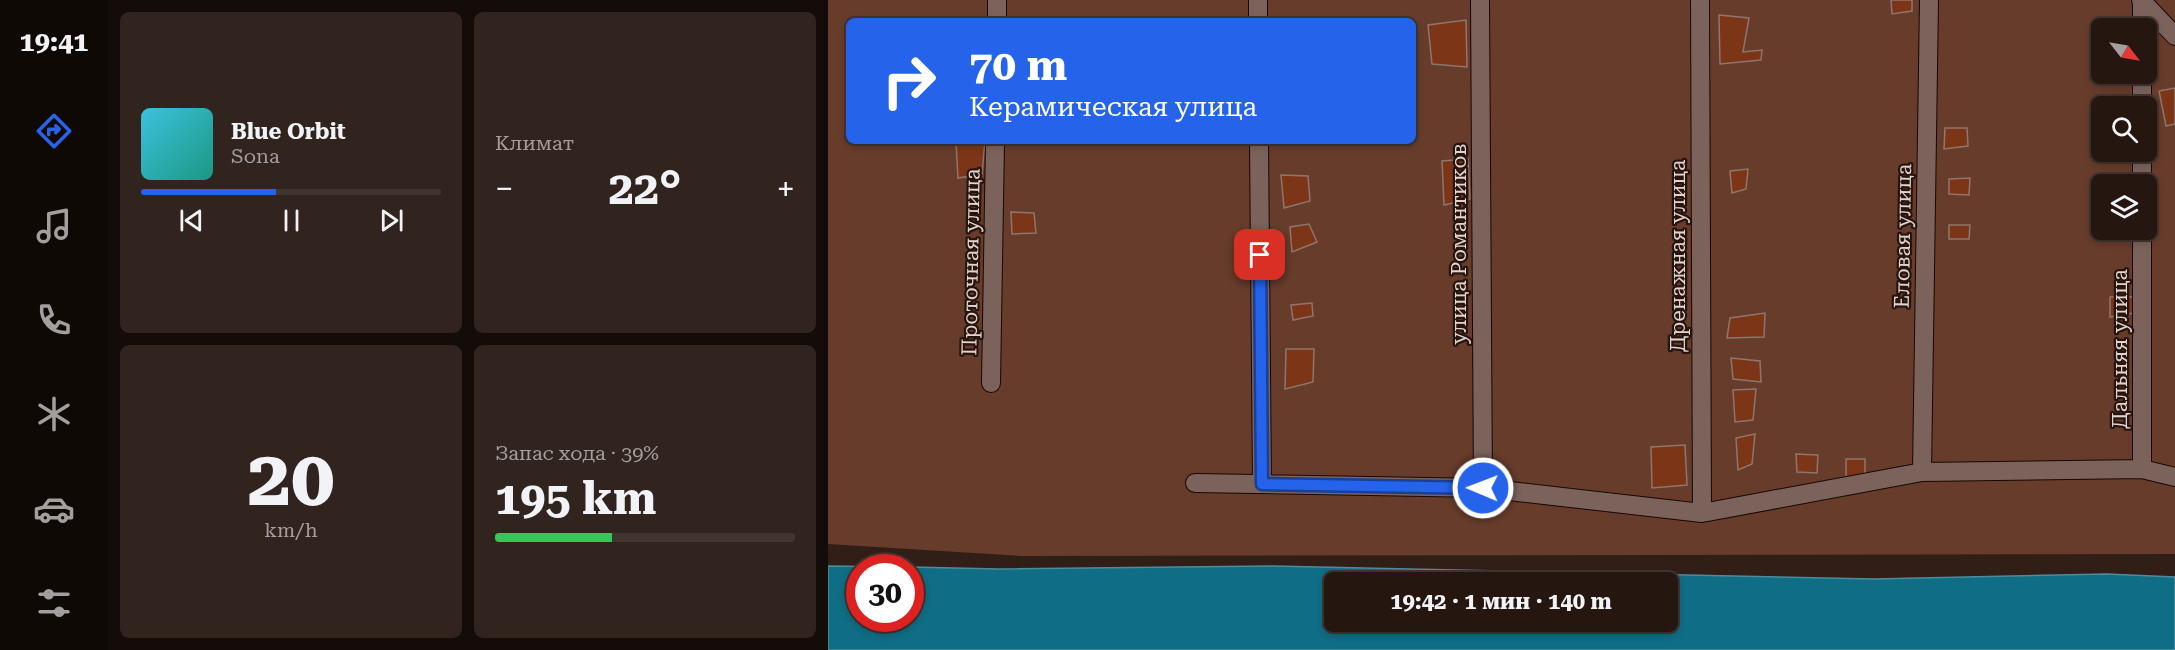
<!DOCTYPE html>
<html lang="ru">
<meta charset="utf-8">
<style>
:root{--surface:#251610;--page:#31231e;--text:#f1f3f6;--muted:#a39f9f;--line:#423530;--accent:#2563eb}
body{margin:0;font-family:"Roboto Serif",serif;background:var(--page);color:var(--text);height:100vh;display:flex;flex-direction:column;font-size:22px;white-space:nowrap}
*{box-sizing:border-box;margin:0}
p{font-size:20px;color:var(--muted)}
.icon{flex:none;width:33px;height:33px;fill:none;stroke:currentColor;stroke-width:2;stroke-linecap:round;stroke-linejoin:round}
.map{position:relative;flex:1;overflow:hidden}
.panel{display:flex;flex-direction:column;gap:12px;padding:12px;background:#140c09;width:720px}
.panel>*{flex:none}
.top-card{position:absolute;left:18px;top:18px;width:570px;height:126px;border-radius:9px;box-shadow:0 3px 9px #0003,0 0 0 2px var(--line);background:#2563eb;color:#fff;overflow:hidden}
.needle{width:39px;rotate:121deg}
.tools{position:absolute;left:1263px;top:18px;display:grid;gap:12px}
.tools a{display:grid;place-items:center;width:66px;height:66px;border-radius:9px;background:var(--surface);box-shadow:0 3px 9px #0003,0 0 0 2px var(--line);font-size:30px}
.speed{position:absolute;left:18px;top:554px;display:flex;gap:12px;font-size:30px;font-weight:700;text-align:center}
.speed>*{display:grid;place-content:center;width:78px;height:78px;border-radius:50%;background:var(--surface);box-shadow:0 3px 9px #0003,0 0 0 2px var(--line);line-height:1}
.speed .limit{border:9px solid #d22;background:#fff;color:#111}
.pin{position:absolute;display:grid;place-items:center;width:51px;height:51px;color:#fff;margin:-26px;border-radius:12px;box-shadow:0 3px 9px #0006}
.me{position:absolute;width:66px;margin:-33px;rotate:271deg;stroke-linejoin:round;filter:drop-shadow(0 0 4px #0008)}
.turn{display:flex;align-items:center;gap:21px;height:126px;padding:0 24px;font-size:27px}
.turn .icon{width:78px;height:78px;stroke-width:2.5}
.turn b{display:block;font-size:42px;line-height:51px}
.big{font-size:45px;font-weight:700;line-height:1.1}
.panel .tile{flex:1;display:flex;flex-direction:column;justify-content:center;gap:9px;min-width:0;padding:0 21px;border-radius:9px;background:var(--page)}
.panel .dial{align-items:center;gap:0}
.dial b{font-size:78px;line-height:1}
.song{display:flex;align-items:center;gap:18px}
.cover{width:72px;height:72px;border-radius:9px;background:linear-gradient(135deg,hsl(190 70% 55%),hsl(170 70% 35%))}
.played{height:6px;border-radius:3px;background:linear-gradient(90deg,var(--accent) 45%,var(--line) 45%)}
.keys{display:flex;justify-content:space-around;direction:ltr}
.heat{display:flex;justify-content:space-between;align-items:center;font-size:33px;direction:ltr}
.charge{height:9px;border-radius:4px;background:linear-gradient(90deg,#34c759 39%,var(--line) 0)}
.panel .tiles{flex:1;display:grid;gap:12px;grid-template-columns:repeat(2,1fr)}
.trip{position:absolute;left:496px;top:572px;width:354px;height:60px;border-radius:9px;background:var(--surface);box-shadow:0 3px 9px #0003,0 0 0 2px var(--line);font-weight:700;line-height:60px;text-align:center}
main{display:flex;flex:1;min-height:0}
.tabs{display:flex;flex-direction:column;width:108px;justify-content:space-around;align-items:center;background:#0f0906;color:var(--muted)}
.tabs .icon{width:42px;height:42px}
.tabs .on{color:var(--accent)}
.tabs b{font-size:27px;color:var(--text)}
.map>svg:first-child{display:block}
</style>
<main>
<nav class="tabs">
<b>19:41</b>
<svg class="icon on" aria-label="directions" viewBox="0 0 24 24"><path d="M12 3l9 9-9 9-9-9zM9 14v-3h6M13 9l2 2-2 2"/></svg>
<svg class="icon" aria-label="music" viewBox="0 0 24 24"><path d="M9 18V5l10-2v13"/><circle cx="6" cy="18" r="3"/><circle cx="16" cy="16" r="3"/></svg>
<svg class="icon" aria-label="phone" viewBox="0 0 24 24"><path d="M5 4h4l2 5-3 2q2 4 5 5l2-3 5 2v4C11 20 4 13 5 4z"/></svg>
<svg class="icon" aria-label="climate" viewBox="0 0 24 24"><path d="M12 3v18M4 7l16 10M4 17L20 7"/></svg>
<svg class="icon" aria-label="car" viewBox="0 0 24 24"><path d="M5 17H2v-5l4-1 3-4h7l3 4 3 1v5h-3M9 17h6M6 11h13"/><circle cx="7" cy="17" r="2"/><circle cx="17" cy="17" r="2"/></svg>
<svg class="icon" aria-label="filters" viewBox="0 0 24 24"><path d="M4 7h16M4 17h16"/><circle cx="9" cy="7" r="2"/><circle cx="15" cy="17" r="2"/></svg>
</nav>
<section class="panel">
<div class="tiles">
<div class="tile">
<div class="song"><i class="cover"></i><div><b>Blue Orbit</b><p>Sona</p></div></div>
<div class="played"></div>
<div class="keys"><svg class="icon" aria-label="previous" viewBox="0 0 24 24"><path d="M18 5L8 12l10 7zM5 5v14"/></svg><svg class="icon" aria-label="pause" viewBox="0 0 24 24"><path d="M8 5v14M16 5v14"/></svg><svg class="icon" aria-label="next" viewBox="0 0 24 24"><path d="M6 5l10 7-10 7zM19 5v14"/></svg></div>
</div>
<div class="tile"><p>Климат</p>
<div class="heat"><a>−</a><b class="big">22°</b><a>+</a></div>
</div>
<div class="tile dial"><b>20</b><p>km/h</p></div>
<div class="tile"><p>Запас хода · 39%</p><b class="big">195 km</b><div class="charge"></div></div>
</div>
</section>
<div class="map">
<svg width="1347" height="650" viewBox="0 0 1347 650">
<rect width="100%" height="100%" fill="#311e16"/>
<!-- green -->
<path fill="#673c2b" fill-rule="evenodd" d="M0,0H1347V554L194,556L0,544ZM21,21H585V141H21ZM1274,28H1318V74H1274ZM1274,106H1318V152H1274ZM1274,184H1318V230H1274Z"/>
<!-- water -->
<path fill="#0f6d85" stroke="#4e8c9b" stroke-width="1.5" fill-rule="evenodd" d="M0,566L71,567H32V618H82L83,567L170,569L444,566L1046,579L1279,574L1347,577V650H0ZM507,582H840V621H507Z"/>
<!-- building -->
<path fill="#7d3518" stroke="#8e766d" stroke-width="1.5" d="M1063,0H1084V11L1064,14Z
M891,15L921,18L915,52L934,50L933,60L892,64Z
M638,20L639,67L604,64L600,25Z
M1347,88V124L1338,126L1331,91Z
M1117,128H1139L1140,146L1116,149Z
M157,141L154,174L130,178L128,143L155,145Z
M640,159L642,199L616,205L614,161Z
M920,169L918,189L904,193L902,171Z
M453,175L480,176L482,201L456,208Z
M1142,178L1141,195L1121,194V179Z
M183,212L206,213L208,233L184,234Z
M481,224L489,242L464,252L462,227Z
M1121,225H1142L1141,239H1121Z
M1278,230H1305V239L1278,240Z
M1282,297H1306V313L1282,317Z
M484,303L485,316L465,320L463,305Z
M937,313L936,337L899,338L902,318Z
M458,349H486L485,382L457,389Z
M903,358L932,361L933,382L905,379Z
M928,389L925,420L907,422L905,390Z
M927,434L924,464L910,470L908,438Z
M857,445L859,485L824,488L823,447Z
M968,454L990,455L989,473L969,472Z
M1018,459H1037V476L1018,478Z"/>
<g fill="none" stroke-linecap="round" stroke-linejoin="round">
<defs>
<path id="minor" d="M430,0V21
M652,0L655,488
M872,0L874,513
M1313,0L1347,36
M1314,1V28
M169,21V0
M1314,74V106
M431,141L434,484
M1314,152V184
M1314,230V469
M163,383L167,141
M1094,472L1101,0
M367,483L655,488L874,513L1094,472L1314,469L1347,477"/>
</defs>
<!-- minor casing -->
<use href="#minor" stroke="#180703" stroke-width="20"/>
<!-- minor -->
<use href="#minor" stroke="#7b635b" stroke-width="18"/>
</g>
<g fill="none" stroke-linecap="round" stroke-linejoin="round">
<defs>
<path id="route" d="M432,255L434,484L655,488"/>
</defs>
<!-- route casing -->
<use href="#route" stroke="#184099" stroke-width="15"/>
<!-- route -->
<use href="#route" stroke="#2563eb" stroke-width="10"/>
</g>
<g text-anchor="middle" dominant-baseline="central" stroke-width="4.5" stroke-linejoin="round" paint-order="stroke">
<!-- street labels -->
<g font-size="21" fill="#e1d3ce" stroke="#27140d">
<text transform="translate(1075 236) rotate(-89)">Еловая улица</text>
<text transform="translate(631 244) rotate(-90)">улица Романтиков</text>
<text transform="translate(850 256) rotate(-90)">Дренажная улица</text>
<text transform="translate(143 262) rotate(-89)">Проточная улица</text>
<text transform="translate(1292 349) rotate(-90)">Дальняя улица</text>
</g>
</g>
</svg>
<div class="tools">
<a><svg class="needle" viewBox="-14 -14 28 28"><path d="M0-13l5 13h-10z" fill="#e53935"/><path d="M0 13l5-13h-10z" fill="#a39f9f"/></svg></a>
<a><svg class="icon" aria-label="search" viewBox="0 0 24 24"><circle cx="10" cy="10" r="6"/><path d="M15 15l6 6"/></svg></a>
<a><svg class="icon" aria-label="layers" viewBox="0 0 24 24"><path d="M12 4l9 5-9 5-9-5zM3 14l9 5 9-5"/></svg></a>
</div>
<div class="speed"><div class="limit">30</div></div>
<div class="pin" style="left:432px;top:255px;background:#d93025"><svg class="icon" aria-label="arrive" viewBox="0 0 24 24"><path d="M6 21V4h12l-3 4 3 4H6"/></svg></div>
<svg class="me" style="left:655px;top:488px" viewBox="-20 -20 40 40"><circle r="17" fill="#2563eb" stroke="#fff" stroke-width="3"/><path d="M0-11L8 9 0 5-8 9z" fill="#fff"/></svg>
<div class="trip">19:42 · 1 мин · 140 m</div>
<div class="top-card">
<div class="turn"><svg class="icon" aria-label="right" viewBox="0 0 24 24"><path d="M7 20v-9h11M14 6l5 5-5 5"/></svg><div><b>70 m</b>Керамическая улица</div></div>
</div>
</div>
</main>
